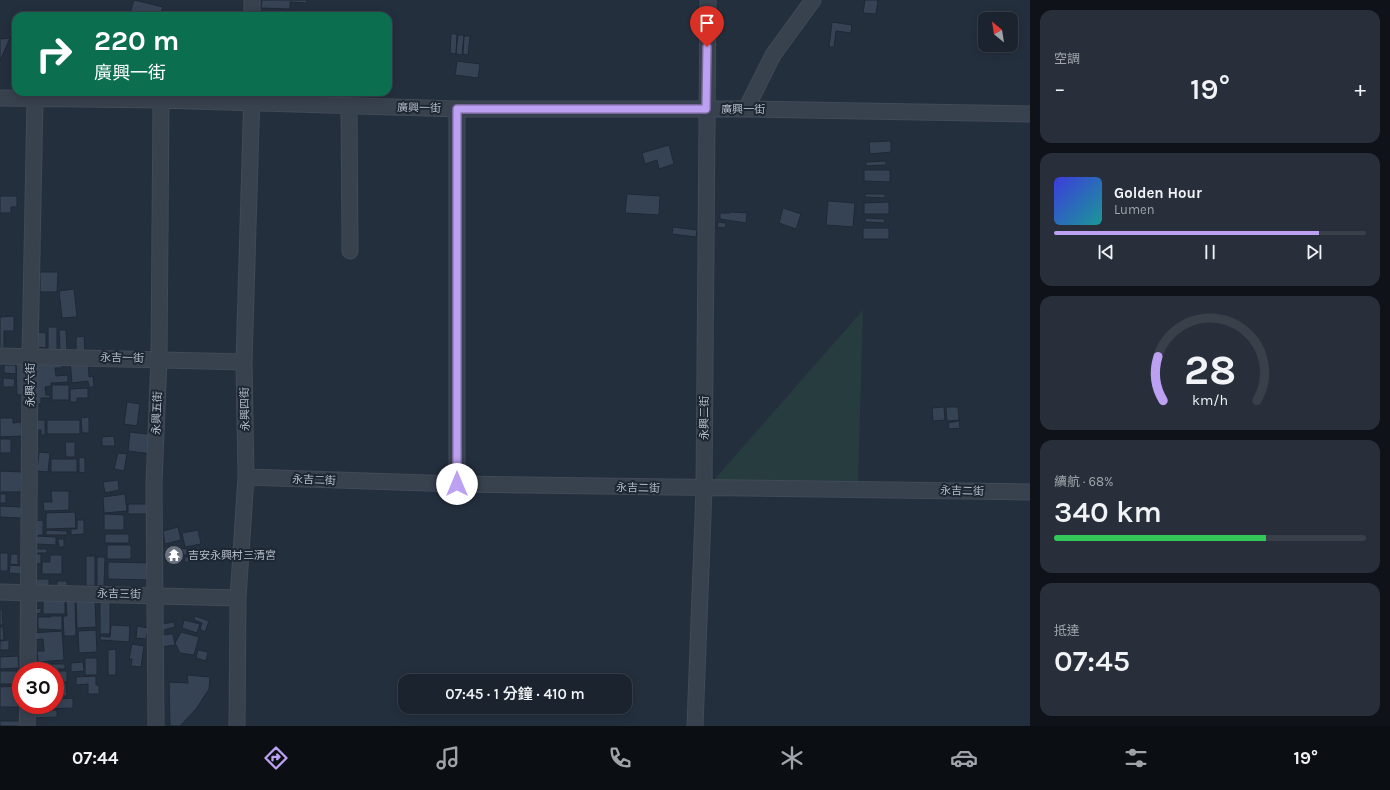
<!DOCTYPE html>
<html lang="zh-TW">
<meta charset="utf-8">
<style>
:root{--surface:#1b232e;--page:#282f3a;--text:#f1f3f6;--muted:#a0a4aa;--line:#39404a;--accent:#bca0f2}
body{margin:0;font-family:Karla,"Noto Sans TC",sans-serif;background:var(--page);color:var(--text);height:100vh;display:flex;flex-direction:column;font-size:15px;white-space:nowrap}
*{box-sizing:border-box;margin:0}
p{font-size:13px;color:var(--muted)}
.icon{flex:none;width:22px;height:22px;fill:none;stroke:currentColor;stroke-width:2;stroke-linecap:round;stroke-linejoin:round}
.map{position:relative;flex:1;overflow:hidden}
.sheet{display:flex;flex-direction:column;gap:10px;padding:10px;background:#0f1319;width:360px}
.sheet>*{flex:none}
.banner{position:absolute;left:12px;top:12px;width:380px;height:84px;border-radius:12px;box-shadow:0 2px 10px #0003,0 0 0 1px var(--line);background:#0b6e4f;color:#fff;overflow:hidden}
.needle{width:26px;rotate:330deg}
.controls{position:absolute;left:978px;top:12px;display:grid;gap:8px}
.controls a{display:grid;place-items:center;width:40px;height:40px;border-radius:8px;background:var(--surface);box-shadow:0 2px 10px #0003,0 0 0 1px var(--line);font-size:20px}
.speed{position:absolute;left:12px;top:662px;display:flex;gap:8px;font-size:20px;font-weight:700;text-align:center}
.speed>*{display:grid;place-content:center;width:52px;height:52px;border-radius:50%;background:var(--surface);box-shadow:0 2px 10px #0003,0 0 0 1px var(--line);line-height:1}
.speed .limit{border:6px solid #d22;background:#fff;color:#111}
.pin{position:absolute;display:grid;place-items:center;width:34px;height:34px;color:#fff;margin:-41px -17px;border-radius:50% 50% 50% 0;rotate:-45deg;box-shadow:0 0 4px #0007}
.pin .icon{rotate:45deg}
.me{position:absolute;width:44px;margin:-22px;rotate:0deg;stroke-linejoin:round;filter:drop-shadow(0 0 3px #0008)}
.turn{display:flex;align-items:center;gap:14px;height:84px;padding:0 16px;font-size:18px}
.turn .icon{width:52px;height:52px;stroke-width:2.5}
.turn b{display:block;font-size:28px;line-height:34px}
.big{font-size:30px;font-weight:600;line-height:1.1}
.sheet .tile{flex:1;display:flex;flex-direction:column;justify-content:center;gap:6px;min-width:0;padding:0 14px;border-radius:12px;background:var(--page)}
.sheet .dial{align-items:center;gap:0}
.dial svg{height:104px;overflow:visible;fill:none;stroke:var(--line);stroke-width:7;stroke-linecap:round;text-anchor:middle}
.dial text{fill:var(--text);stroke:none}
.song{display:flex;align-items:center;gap:12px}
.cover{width:48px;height:48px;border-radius:6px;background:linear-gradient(135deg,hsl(240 70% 55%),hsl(180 70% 35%))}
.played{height:4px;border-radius:2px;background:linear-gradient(90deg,var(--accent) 85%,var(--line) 85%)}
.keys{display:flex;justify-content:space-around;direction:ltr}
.heat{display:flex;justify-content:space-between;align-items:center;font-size:22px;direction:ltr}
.charge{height:6px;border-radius:3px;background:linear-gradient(90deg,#34c759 68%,var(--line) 0)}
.trip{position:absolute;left:398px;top:674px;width:234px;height:40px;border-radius:12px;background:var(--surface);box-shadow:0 2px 10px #0003,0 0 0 1px var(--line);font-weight:600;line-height:40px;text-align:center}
.tab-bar{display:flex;height:64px;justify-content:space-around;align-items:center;background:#0b0e12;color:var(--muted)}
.tab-bar .icon{width:28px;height:28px}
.tab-bar .active{color:var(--accent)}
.tab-bar b{font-size:18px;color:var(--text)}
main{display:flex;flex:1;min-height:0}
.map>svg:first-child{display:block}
</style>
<main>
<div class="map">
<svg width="1030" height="726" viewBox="0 0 1030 726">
<rect width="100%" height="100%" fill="#242f3e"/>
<!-- green -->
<path fill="#263c3f" d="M863,310L858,483L714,480Z"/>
<!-- building -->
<path fill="#364354" stroke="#1f2835" d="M134,0L163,7L160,16H129Z
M262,0H307V3L290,2V9L261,8Z
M865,0H878L876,14L863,13Z
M832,22L852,25L851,33L836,31L834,47H829Z
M451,34H457L456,54L450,53Z
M458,35H464L462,55L456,54Z
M464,36H470L468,55L463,54Z
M10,38L0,61V39Z
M457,61L480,64L478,78L455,75Z
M891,141V152L870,154L869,142Z
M669,145L674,164L659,169L657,160L645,164L642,153Z
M886,161V165L866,166V162Z
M864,170H890V182L864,181Z
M627,194L660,196L659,215L625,213Z
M865,194H885V198L865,197Z
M0,196H17V207H11V213H0Z
M828,201L855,203L853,227L826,225Z
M889,202V214H864V203Z
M783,208L801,214L796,229L779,223Z
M730,212L747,213L746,223L720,219V213H730Z
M865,218L885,219L884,223L865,222Z
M718,222L726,223L725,228L717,227Z
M673,227L697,230L696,237L672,234Z
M863,228H889V239H863Z
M40,272H58L57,292H40Z
M74,289L77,317L62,318L59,291Z
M14,316V331H4V348H0V317Z
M48,327H57V352L48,353Z
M59,330H66L67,352H60Z
M38,332L46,333V348L37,347Z
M84,336L85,351H76V337Z
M16,360H24V395H17Z
M70,360L88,361L89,377L93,376L94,387H89L88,381L72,383Z
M62,361V368H55L56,376L68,375V382L51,383V386L45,387L46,395H50V398H41V404H37L35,362Z
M4,365H16V374L4,373Z
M3,378L15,379L14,387H3Z
M52,385H69V400H52Z
M88,388V398H77V402H70V389Z
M127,402L140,404L137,426L124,424Z
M944,407L945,420L933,421L932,408Z
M946,407H958L959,420L947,421Z
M89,417V433H82L81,418Z
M0,418H13V423L21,422L22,436L0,437Z
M36,420H45V435H41V430H37Z
M47,420H80V434H47Z
M959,421L960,428L949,429L948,423Z
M130,432L155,435L153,454L128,451Z
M114,436L115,446H102V437Z
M0,439H11V453H0Z
M65,442H75V457H66Z
M39,452L50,453L48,472L37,471Z
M118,453L127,454L124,471L114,469Z
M79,457L85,458V473L79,472Z
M51,459H77V472H51Z
M0,471L22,472L21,492H0Z
M118,480L119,490L105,493L103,482Z
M51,491H69V510L44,511L43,502H52Z
M0,494H6V503H0Z
M125,494L127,511L104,513L103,497Z
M128,504H150V514H128Z
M0,506L22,507L21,518L0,517Z
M75,512L76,528L46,529V513Z
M104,514L124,515V530H104Z
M43,520V535L32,536V521Z
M77,520H84V534L71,535V529H77Z
M178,527L181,540L165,544L163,531Z
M46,530L67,531V535H46Z
M198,530L201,544L185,547L182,533Z
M105,534H129V543H105Z
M36,536L56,537V545L36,544Z
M58,539H64V547H59Z
M107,545H131V559H107Z
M169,546L177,548L175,557L167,555Z
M179,548L187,549V555H179Z
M35,549H47V553H35Z
M206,549L217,551L215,561L204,558Z
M0,553H8V571H0Z
M11,554H18V565L10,564Z
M33,554H41V564L33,563Z
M50,555H62V574H42V562H50Z
M86,556H95V586H86Z
M97,557H105L104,586H97Z
M185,557H190V562H184Z
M108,562L151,563V580L108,579Z
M10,565L22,566V574L9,573Z
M35,579H49V587H35Z
M57,581H67V590H57Z
M95,597L96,627L77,628L76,598Z
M43,599L65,600V614H43Z
M110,600V634H100V601Z
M66,601H75L76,636H64L63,616H67Z
M41,608V613L36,614L35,609Z
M0,609H2L3,625H0Z
M51,616H62V630L38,629V617H51Z
M195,616L209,621L205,632L200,629L202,623L194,620Z
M184,620L200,624L197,633L182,628Z
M174,622L175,627L163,630L162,624Z
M111,625L130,626L129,642L100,640V636L110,637Z
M137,626L148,628L146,639L136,638Z
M0,627H3L4,640H0Z
M96,630L97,652L79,653L78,631Z
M62,631L64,660L38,662L37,651H44L43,639L32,640L31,633Z
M181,632L199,637L194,655L180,653L175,643Z
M173,634L175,645L162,647L160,635Z
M9,640V650H0V641Z
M132,644L144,646L141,667L131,666L132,659H129Z
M116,649V675H108V650Z
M198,650L208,652L206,661L196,658Z
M18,656L19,668L0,669V657Z
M85,658H97V675H85Z
M83,662L84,671L71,672V663Z
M39,664H65V669H38Z
M0,671H17V684H0Z
M55,671H67V682H55Z
M187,675L210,677L209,689L196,709L180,726H170L169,682L188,683Z
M96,676V685H99V694H88V684L76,685V677Z
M55,684H66L67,696H55Z
M18,686V707H0V687Z
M73,698V708L32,709V705H55V699Z
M57,710V717L31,718V711Z
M0,721H19V726H0Z"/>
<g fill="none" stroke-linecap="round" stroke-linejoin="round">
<defs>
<path id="minor" d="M252,0V16
M0,98L161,100L457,109H746L1030,114
M349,107L350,251
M457,109V484
M746,109L773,55L813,0
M0,356L244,362
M246,477L457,484L1030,492
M0,592L238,598
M28,671L30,356L35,99
M27,726L28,705
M156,726L154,483L159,359L161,100
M237,726L238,598L246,477L244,362L252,92
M695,726L704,489L708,0"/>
</defs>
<!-- minor casing -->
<use href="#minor" stroke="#414a57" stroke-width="17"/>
<!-- minor -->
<use href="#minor" stroke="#38414e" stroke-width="15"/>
</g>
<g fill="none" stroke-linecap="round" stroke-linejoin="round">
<defs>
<path id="route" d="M457,484V109H706L707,47"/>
</defs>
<!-- route casing -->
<use href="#route" stroke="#7a689d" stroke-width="10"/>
<!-- route -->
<use href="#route" stroke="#bca0f2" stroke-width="7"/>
</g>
<!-- icons -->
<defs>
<symbol id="temple-disc" viewBox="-11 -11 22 22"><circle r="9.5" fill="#6b7280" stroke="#1d2633"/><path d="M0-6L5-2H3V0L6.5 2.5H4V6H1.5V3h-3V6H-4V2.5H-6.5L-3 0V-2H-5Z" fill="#fff"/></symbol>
</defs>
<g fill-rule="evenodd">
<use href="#temple-disc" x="163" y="544" width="22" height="22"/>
</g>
<g text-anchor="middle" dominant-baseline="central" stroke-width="4" stroke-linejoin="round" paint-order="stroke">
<!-- street labels -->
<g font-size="11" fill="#b4bcc9" stroke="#1d2633">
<text transform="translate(419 108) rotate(1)">廣興一街</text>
<text x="743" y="109">廣興一街</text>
<text transform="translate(122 358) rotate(1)">永吉一街</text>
<text transform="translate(30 385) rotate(-90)">永興六街</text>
<text transform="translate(245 409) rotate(-91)">永興四街</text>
<text transform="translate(157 413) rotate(-88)">永興五街</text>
<text transform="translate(704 418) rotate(-90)">永興二街</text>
<text transform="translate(314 480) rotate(2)">永吉二街</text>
<text transform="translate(638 488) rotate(1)">永吉二街</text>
<text transform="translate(962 491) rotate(1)">永吉二街</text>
<text transform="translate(119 594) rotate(1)">永吉三街</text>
</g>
<!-- poi labels -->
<g font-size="11" fill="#b4bcc9" stroke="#1d2633" text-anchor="start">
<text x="188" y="555">吉安永興村三清宮</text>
</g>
</g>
</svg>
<div class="controls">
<a><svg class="needle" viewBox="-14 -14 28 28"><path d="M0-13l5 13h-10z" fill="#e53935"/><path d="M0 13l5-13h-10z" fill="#a0a4aa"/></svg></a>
</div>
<div class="speed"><div class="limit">30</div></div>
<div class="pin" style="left:707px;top:47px;background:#d93025"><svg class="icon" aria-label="arrive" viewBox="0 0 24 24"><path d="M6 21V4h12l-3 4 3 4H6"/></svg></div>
<svg class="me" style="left:457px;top:484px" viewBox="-20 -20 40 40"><circle r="19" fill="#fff"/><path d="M0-13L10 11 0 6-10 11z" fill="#bca0f2"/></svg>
<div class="trip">07:45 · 1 分鐘 · 410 m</div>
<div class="banner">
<div class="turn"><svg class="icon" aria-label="right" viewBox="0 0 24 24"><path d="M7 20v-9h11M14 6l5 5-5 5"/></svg><div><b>220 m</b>廣興一街</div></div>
</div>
</div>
<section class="sheet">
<div class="tile"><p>空調</p>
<div class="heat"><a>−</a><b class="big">19°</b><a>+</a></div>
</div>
<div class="tile">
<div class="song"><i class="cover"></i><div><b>Golden Hour</b><p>Lumen</p></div></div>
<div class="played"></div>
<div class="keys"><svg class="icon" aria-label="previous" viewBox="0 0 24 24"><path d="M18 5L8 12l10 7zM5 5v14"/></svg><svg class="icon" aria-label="pause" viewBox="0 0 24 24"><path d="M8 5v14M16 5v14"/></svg><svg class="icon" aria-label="next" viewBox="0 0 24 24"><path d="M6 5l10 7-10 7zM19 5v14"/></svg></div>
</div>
<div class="tile dial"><svg viewBox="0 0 100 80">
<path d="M14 69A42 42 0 1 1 86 69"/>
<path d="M14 69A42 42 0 0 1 10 35" stroke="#bca0f2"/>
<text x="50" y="56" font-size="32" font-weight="700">28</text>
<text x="50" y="72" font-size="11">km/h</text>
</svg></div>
<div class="tile"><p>續航 · 68%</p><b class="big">340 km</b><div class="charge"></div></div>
<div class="tile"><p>抵達</p><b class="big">07:45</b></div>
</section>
</main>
<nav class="tab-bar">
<b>07:44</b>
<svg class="icon active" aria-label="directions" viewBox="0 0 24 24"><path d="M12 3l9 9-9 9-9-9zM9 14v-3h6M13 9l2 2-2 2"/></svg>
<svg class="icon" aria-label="music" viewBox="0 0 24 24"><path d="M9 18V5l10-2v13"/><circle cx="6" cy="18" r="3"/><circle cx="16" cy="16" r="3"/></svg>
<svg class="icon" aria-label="phone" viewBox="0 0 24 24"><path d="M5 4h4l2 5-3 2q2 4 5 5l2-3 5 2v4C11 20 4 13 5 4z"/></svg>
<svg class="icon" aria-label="climate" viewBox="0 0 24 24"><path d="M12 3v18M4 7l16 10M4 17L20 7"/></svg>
<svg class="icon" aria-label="car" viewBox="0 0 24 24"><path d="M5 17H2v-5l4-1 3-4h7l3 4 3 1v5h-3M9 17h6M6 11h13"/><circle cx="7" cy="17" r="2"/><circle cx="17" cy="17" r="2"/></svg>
<svg class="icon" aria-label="filters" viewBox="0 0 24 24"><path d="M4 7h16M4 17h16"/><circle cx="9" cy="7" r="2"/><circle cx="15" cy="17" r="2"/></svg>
<b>19°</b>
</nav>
